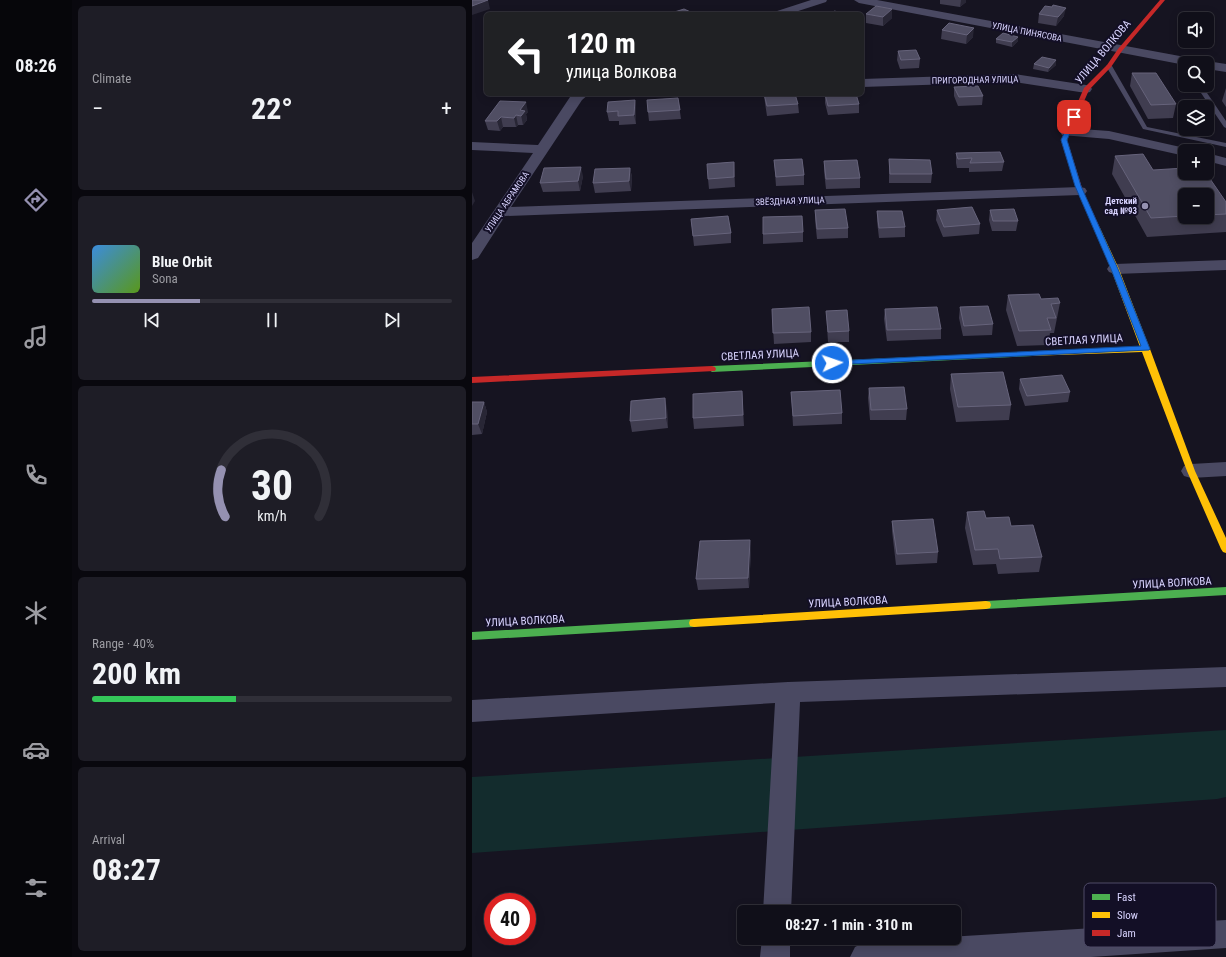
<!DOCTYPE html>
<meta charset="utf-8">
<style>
:root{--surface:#100f19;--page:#1e1d26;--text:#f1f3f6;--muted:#9c9ca2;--line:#302f38;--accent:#9591b1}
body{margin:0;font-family:"Roboto Condensed",sans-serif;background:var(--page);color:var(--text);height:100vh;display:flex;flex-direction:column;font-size:15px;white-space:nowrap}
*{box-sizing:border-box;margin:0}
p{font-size:13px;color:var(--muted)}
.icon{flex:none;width:22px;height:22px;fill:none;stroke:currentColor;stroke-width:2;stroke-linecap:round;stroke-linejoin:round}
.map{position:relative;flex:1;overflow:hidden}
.drawer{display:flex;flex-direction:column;gap:6px;padding:6px;background:#09080e;width:400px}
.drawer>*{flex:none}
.top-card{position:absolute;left:12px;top:12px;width:380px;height:84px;border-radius:6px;box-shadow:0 2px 10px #0003,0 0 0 1px var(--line);background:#202124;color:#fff;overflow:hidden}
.tools{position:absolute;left:706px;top:12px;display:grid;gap:8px}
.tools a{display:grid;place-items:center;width:36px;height:36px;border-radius:6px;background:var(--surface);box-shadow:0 2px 10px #0003,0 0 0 1px var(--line);font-size:20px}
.speed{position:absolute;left:12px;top:893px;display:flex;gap:8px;font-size:20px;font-weight:700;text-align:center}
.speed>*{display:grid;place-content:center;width:52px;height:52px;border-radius:50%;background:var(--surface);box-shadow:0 2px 10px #0003,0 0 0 1px var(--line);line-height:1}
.speed .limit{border:6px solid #d22;background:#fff;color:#111}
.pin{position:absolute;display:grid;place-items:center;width:34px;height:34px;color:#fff;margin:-17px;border-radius:8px;box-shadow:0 2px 6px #0006}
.me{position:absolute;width:44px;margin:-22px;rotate:87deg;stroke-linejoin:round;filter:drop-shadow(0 0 3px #0008)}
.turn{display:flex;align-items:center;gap:14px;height:84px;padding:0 16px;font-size:18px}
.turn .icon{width:52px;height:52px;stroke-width:2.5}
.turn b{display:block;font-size:28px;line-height:34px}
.big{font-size:30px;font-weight:700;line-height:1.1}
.drawer .card{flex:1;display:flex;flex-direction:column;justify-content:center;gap:6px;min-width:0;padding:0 14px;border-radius:6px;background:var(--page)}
.drawer .dial{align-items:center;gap:0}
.dial svg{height:104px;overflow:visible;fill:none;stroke:var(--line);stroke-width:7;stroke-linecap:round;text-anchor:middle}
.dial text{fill:var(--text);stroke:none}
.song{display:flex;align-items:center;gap:12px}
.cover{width:48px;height:48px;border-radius:6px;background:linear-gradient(135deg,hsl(210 70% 55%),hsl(90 70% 35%))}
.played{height:4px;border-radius:2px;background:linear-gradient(90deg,var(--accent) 30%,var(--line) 30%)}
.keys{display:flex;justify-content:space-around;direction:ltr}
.heat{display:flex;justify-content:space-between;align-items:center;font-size:22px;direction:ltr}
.charge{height:6px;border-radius:3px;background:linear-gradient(90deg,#34c759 40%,var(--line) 0)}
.trip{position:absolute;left:265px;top:905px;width:224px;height:40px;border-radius:6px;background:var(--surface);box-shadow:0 2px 10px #0003,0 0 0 1px var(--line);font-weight:700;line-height:40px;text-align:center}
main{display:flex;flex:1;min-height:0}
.tabs{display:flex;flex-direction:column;width:72px;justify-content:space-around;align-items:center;background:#06060a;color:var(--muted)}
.tabs .icon{width:28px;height:28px}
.tabs .current{color:var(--accent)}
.tabs b{font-size:18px;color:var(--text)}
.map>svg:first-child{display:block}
</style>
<main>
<nav class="tabs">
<b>08:26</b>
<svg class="icon current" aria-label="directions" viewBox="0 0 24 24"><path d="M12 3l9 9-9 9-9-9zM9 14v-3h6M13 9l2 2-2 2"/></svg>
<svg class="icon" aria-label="music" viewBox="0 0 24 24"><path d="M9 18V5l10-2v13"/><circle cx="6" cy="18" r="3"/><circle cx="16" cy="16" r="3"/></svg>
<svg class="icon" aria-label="phone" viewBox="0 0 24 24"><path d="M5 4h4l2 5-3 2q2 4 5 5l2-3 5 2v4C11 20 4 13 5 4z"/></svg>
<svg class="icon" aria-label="climate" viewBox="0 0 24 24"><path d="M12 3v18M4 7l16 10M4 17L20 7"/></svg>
<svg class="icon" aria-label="car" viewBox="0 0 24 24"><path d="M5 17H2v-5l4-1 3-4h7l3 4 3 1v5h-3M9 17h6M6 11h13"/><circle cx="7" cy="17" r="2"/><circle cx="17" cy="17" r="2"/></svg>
<svg class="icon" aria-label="filters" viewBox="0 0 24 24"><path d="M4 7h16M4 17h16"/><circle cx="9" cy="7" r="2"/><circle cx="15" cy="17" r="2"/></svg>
</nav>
<section class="drawer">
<div class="card"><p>Climate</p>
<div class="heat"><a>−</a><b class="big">22°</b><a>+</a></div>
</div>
<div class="card">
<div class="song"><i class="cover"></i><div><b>Blue Orbit</b><p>Sona</p></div></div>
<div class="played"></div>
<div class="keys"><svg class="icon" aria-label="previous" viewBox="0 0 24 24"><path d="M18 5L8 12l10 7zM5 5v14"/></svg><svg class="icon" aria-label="pause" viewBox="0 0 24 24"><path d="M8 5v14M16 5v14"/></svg><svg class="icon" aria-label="next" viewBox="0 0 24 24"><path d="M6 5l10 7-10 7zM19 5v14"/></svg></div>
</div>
<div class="card dial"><svg viewBox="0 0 100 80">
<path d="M14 69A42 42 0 1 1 86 69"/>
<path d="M14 69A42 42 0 0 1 11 33" stroke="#9591b1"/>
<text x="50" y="56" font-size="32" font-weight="700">30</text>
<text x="50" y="72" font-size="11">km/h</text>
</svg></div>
<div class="card"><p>Range · 40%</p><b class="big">200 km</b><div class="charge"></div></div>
<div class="card"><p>Arrival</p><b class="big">08:27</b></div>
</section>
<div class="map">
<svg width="754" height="957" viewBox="0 0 754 957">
<rect width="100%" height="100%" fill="#161421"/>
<!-- green -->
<path fill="#132c2d" d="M754,730V797L745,799L0,853V777Z"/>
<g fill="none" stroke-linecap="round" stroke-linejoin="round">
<!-- lane -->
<path fill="#4a4962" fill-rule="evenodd" d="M637,64L640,66L675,127L754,143V147L671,129L634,66Z
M741,64L744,66L738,78L735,80V72L739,65Z
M729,85H735L733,90L754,121V128L752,127L727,90Z"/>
<!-- street -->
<path fill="#4a4962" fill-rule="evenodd" d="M339,0H355L354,2L317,14H300L302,12Z
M382,0H405L724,59L728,60L730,63H713V65L387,3Z
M735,61L754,64V72L735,69V63H730Z
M542,74L614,85L618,86L620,89L618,92L614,93L542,82L390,87V79Z
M100,94H117L110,100L39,207L608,187L613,188L615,191L613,194L608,195L33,216L6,258L0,260V243L61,153L0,150V142L66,145Z
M595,128L637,131L713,148L719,151H713V156L637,139L590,135L588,132L590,129Z
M735,153L754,158V166L735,161Z
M754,260V270L643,274L637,272L635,269L637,266L643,264Z
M754,462V476L719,478L712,476L709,471L712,466L719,464Z
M754,667V687L328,702L319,912H291L303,703L0,722V700L316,682Z
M754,920V948L619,957H378L383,947L393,942Z
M290,938H318V957H288Z"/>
<!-- fast -->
<path fill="#4caf50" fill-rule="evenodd" d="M558,352H561L562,354L561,356L240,372L236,369L240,366Z
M754,587V595L514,609L510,608L509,605L510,602L514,601Z
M222,619L226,620L227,623L226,626L222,627L0,640V632Z"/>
<!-- slow -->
<path fill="#ffc107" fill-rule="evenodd" d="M625,226L628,228L647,269L678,349L723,471L754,538V553L751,552L749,549L715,471L670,352L558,356L554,354L558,352L668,347L639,269L622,228Z
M514,601L518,602L519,605L518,608L514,609L222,627L218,626L217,623L218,620L222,619Z"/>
<!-- jam -->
<path fill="#c62828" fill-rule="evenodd" d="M688,0H693L650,51L639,67L617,90L595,140L611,191L628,228L627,229H623L605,191L589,140L612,88L635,65L646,49Z
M240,366L243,367L244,369L243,371L0,383V377Z"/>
</g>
<!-- wall -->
<path fill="#403d50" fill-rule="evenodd" d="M468,0H494V2L488,7L468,4Z
M394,14L420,18L411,26L394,23Z
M567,14L592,16L584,26L566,23Z
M477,23L501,37L494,44L469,39L470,30Z
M546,37V41L540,47L524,43V39Z
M426,51L448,59L447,68L428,69L425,60Z
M562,64L584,65L576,72L561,69Z
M660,73L704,104L701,118L676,119L658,86Z
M482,87L511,96L510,105L486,106L482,96Z
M754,88V107L750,101Z
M292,94L326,104L327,113L295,116L293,103Z
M353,94L387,104V113L356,115L353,103Z
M206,98L209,119L177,121L176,112Z
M163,100L164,110V124L147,125V121H137L135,112Z
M56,112L54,114L55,120L51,125H46L44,127H31L28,131L16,130L13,121Z
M484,153L532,162L530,171L497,172V168H485L484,163Z
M643,156L681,170L754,202V232L675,237L640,174ZM713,195H735V217H713Z
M417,159L460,174L459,183H417Z
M302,160L332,175V185L304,186Z
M352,161L388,178V188L354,189L352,171Z
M262,162L263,187L237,189L236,179Z
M158,168L160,177L159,191L123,193L121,183Z
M111,176L108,191L71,192L68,183Z
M343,210L376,228V238L345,239L343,220Z
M465,210L508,224L507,234L471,237L464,220Z
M518,210L546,221L544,231H520L517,220Z
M405,211L433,227V237L407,238L405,221Z
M219,219L259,233V243L222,246Z
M331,232V242L291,244V234Z
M536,295L569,299L588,303L582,333H578L576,345L545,346L534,310Z
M488,307L521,324L520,335L491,336L487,318Z
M300,309L339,332V342L302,344Z
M413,309L469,329V339L415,341L412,319Z
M354,311L377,331V342H356Z
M479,374L539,405L537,420L484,422L478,389Z
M548,379L598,392L596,402L553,406L547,389Z
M397,388L435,409L434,420H398L396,398Z
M270,391L272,426L222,429L221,418Z
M319,392L370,413V424L321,426Z
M0,402H12L15,412L10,434L0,435Z
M195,408L196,428L160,432L158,421Z
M495,512L514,518L539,526L570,557L567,572L526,574L524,564L501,565L493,528Z
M420,521L466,552L465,563L424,565L420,531Z
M279,550L277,588L226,590L224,579Z"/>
<!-- shaded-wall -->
<path fill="#282635" d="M16,0L18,9L0,15V6Z
M489,0H494V2L488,7Z
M594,8L592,16L584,26L586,17Z
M420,9V18L411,26V17Z
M502,28L501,37L494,44L495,35Z
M546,37V41L540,47V42Z
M584,60V65L576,72L577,68Z
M163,100L164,110V124L162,115Z
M54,102L56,112L54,114L55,120L51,125L48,110Z
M44,115L46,125L44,127L42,118Z
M29,117L31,127L28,131L25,121Z
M109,167L111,176L108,191L106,181Z
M158,168L160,177L159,191L157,181Z
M0,192L3,201L0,206Z
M193,398L195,408L196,428L194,418Z
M12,402L15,412L10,434L6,424Z
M278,540L279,550L277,588L276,578Z"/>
<!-- building -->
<path fill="#504e63" stroke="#66637b" d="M0,0H16L0,6Z
M581,5L594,8L586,17L567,14L573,6L580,7Z
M404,6L420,9L411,17L394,14Z
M212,9L223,14H196Z
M363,11L368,14H354Z
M477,23L502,28L495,35L470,30Z
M531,33L546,37L540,42L524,39Z
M444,50L448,59L429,60L426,51Z
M570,57L584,60L577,68L562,64Z
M660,73H684L704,104L679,105Z
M506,86L511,96L487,97L482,87Z
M292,94H323L326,104L295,106Z
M353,94H384L387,104L356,106Z
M206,98L208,110L176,112L175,100Z
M163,100L162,115L146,116V111L135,112L136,102Z
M28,101L54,102L48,110L53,111L49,116L44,115L42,118L29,117L25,121H13Z
M528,152L532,162L498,163L500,158L486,159L484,153Z
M671,154L681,170L713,168V173H734L754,202V214L735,215V195H713V216L679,218L643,156Z
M330,159L332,175L304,177L302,160Z
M417,159L458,160L460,174H418Z
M385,160L388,178L354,179L352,161Z
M262,162V177L236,179L235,164Z
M109,167L106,181L68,183L72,168Z
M158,168L157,181L121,183L123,169Z
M500,207L508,224L472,227L465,210Z
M373,209L376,228L345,229L343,210Z
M542,209L546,221H521L518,210Z
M405,211H430L433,227L407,228Z
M256,216L259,233L221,236L219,219Z
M330,216L331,232L291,234V217Z
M567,294L569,299L586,298L588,303L579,304L584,318H575L579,330L547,331L536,295Z
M516,306L521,324L492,326L488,307Z
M337,307L339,332L301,333L300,309Z
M465,307L469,329L415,330L413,309Z
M375,310L377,331L356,332L354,311Z
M531,372L539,405L486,407L479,374Z
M590,375L598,392L555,396L548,379Z
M432,387L435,409L399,410L397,388Z
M368,390L370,413L321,416L319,392Z
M270,391L271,415L221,418V394Z
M193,398L194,418L158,421L159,401Z
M0,402H12L6,424H0Z
M512,511L514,518L537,517L539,526L561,525L570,557L528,559L526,549L503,550L495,512Z
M461,519L466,552L425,554L420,521Z
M278,540L276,578L224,579L228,541Z"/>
<!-- route -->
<path fill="#1a73e8" stroke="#114b97" d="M600,116L605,117L595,140L609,186L646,269L678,349L677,350L358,365L356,363L360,361L669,346L639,269L603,186L589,140Z"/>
<!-- markers -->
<circle fill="#9591b1" stroke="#130f26" stroke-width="1.5" cx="673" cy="206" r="4"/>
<g text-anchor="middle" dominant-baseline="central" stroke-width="4" stroke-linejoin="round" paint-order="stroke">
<!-- far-street labels -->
<g font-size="9" fill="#d9d4ff" stroke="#130f26">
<text transform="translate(555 32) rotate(11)">УЛИЦА ПИНЯСОВА</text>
<text transform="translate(503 80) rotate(-1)">ПРИГОРОДНАЯ УЛИЦА</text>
<text transform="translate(318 201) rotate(-2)">ЗВЁЗДНАЯ УЛИЦА</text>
<text transform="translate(35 202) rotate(-56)">УЛИЦА АБРАМОВА</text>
</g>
<!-- far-poi labels -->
<g font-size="9" font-weight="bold" fill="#d9d4ff" stroke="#130f26" text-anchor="end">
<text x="665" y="201">Детский<tspan x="665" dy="10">сад №93</tspan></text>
</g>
<!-- street labels -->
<g font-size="11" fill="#d9d4ff" stroke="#130f26">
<text transform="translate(631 52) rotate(-50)">УЛИЦА ВОЛКОВА</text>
<text transform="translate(612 340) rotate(-3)">СВЕТЛАЯ УЛИЦА</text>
<text transform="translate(288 355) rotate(-3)">СВЕТЛАЯ УЛИЦА</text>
<text transform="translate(700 583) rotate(-3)">УЛИЦА ВОЛКОВА</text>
<text transform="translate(376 602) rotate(-3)">УЛИЦА ВОЛКОВА</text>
<text transform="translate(53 621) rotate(-3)">УЛИЦА ВОЛКОВА</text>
</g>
</g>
<!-- legend -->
<rect x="612" y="883" width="132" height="64" rx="6" fill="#130f26" stroke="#4e4a67" stroke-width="1"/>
<rect x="620" y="894" width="18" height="6" fill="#4caf50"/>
<rect x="620" y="912" width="18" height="6" fill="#ffc107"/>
<rect x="620" y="930" width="18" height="6" fill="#c62828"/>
<g font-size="11" fill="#d9d4ff">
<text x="645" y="901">Fast</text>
<text x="645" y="919">Slow</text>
<text x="645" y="937">Jam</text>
</g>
</svg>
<div class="tools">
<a><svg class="icon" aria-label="sound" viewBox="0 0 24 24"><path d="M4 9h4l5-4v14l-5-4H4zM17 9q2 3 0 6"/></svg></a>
<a><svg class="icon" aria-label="search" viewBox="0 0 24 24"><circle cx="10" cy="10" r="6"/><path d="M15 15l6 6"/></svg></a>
<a><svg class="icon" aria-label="layers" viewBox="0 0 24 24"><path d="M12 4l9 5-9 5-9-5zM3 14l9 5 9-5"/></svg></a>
<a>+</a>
<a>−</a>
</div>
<div class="speed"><div class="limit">40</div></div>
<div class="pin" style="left:602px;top:117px;background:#d93025"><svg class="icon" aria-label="arrive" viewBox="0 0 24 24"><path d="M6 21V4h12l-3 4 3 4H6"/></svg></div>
<svg class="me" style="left:360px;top:363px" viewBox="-20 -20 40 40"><circle r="17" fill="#1a73e8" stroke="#fff" stroke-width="3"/><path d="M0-11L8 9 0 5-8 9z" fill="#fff"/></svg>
<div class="trip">08:27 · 1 min · 310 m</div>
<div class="top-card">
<div class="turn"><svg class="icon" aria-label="left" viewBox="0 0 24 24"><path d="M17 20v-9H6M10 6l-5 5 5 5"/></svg><div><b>120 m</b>улица Волкова</div></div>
</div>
</div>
</main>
